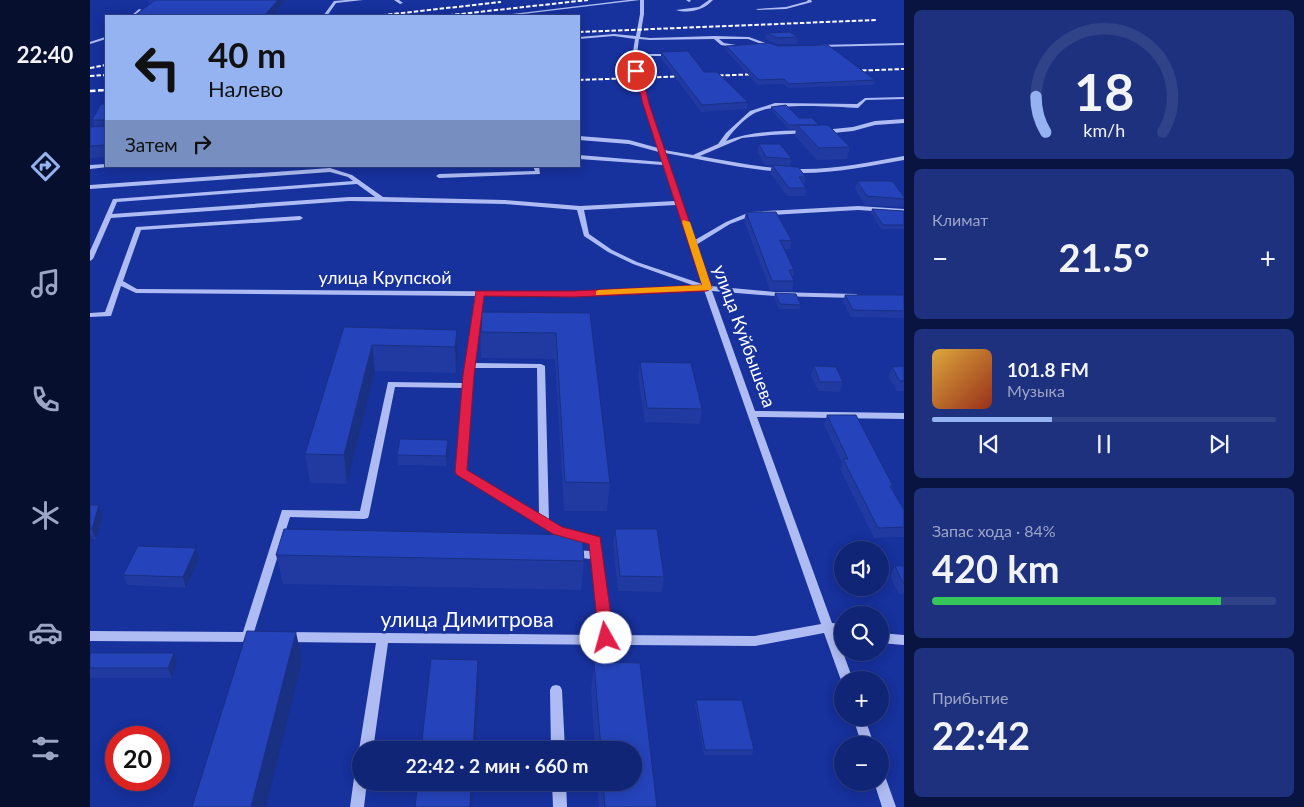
<!DOCTYPE html>
<html lang="ru">
<meta charset="utf-8">
<style>
:root{--surface:#112576;--page:#1e317e;--text:#f1f3f6;--muted:#9ca5c5;--line:#304288;--accent:#95b2f1}
body{margin:0;font-family:Lato,sans-serif;background:var(--page);color:var(--text);height:100vh;display:flex;flex-direction:column;font-size:19px;white-space:nowrap}
*{box-sizing:border-box;margin:0}
p{font-size:16px;color:var(--muted)}
.icon{flex:none;width:28px;height:28px;fill:none;stroke:currentColor;stroke-width:2;stroke-linecap:round;stroke-linejoin:round}
.map{position:relative;flex:1;overflow:hidden}
.sheet{display:flex;flex-direction:column;gap:10px;padding:10px;background:#091441;width:400px}
.sheet>*{flex:none}
.top-card{position:absolute;left:15px;top:15px;width:475px;height:152px;border-radius:0px;box-shadow:0 2px 12px #0003,0 0 0 1px var(--line);background:#95b2f1;color:#111;overflow:hidden}
.tools{position:absolute;left:744px;top:541px;display:grid;gap:10px}
.tools a{display:grid;place-items:center;width:55px;height:55px;border-radius:50%;background:var(--surface);box-shadow:0 2px 12px #0003,0 0 0 1px var(--line);font-size:25px}
.speed{position:absolute;left:15px;top:726px;display:flex;gap:10px;font-size:25px;font-weight:700;text-align:center}
.speed>*{display:grid;place-content:center;width:65px;height:65px;border-radius:50%;background:var(--surface);box-shadow:0 2px 12px #0003,0 0 0 1px var(--line);line-height:1}
.speed .limit{border:8px solid #d22;background:#fff;color:#111}
.pin{position:absolute;display:grid;place-items:center;width:42px;height:42px;color:#fff;margin:-21px;border:2px solid #fff;border-radius:50%;box-shadow:0 1px 5px #0007}
.me{position:absolute;width:55px;margin:-28px;rotate:353deg;stroke-linejoin:round;filter:drop-shadow(0 0 4px #0008)}
.turn{display:flex;align-items:center;gap:18px;height:105px;padding:0 20px;font-size:22px}
.turn .icon{width:65px;height:65px;stroke-width:2.5}
.turn b{display:block;font-size:35px;line-height:42px}
.then{display:flex;align-items:center;height:48px;padding:0 20px;background:#0003;gap:10px;font-size:19px}
.big{font-size:38px;font-weight:700;line-height:1.1}
.sheet .tile{flex:1;display:flex;flex-direction:column;justify-content:center;gap:8px;min-width:0;padding:0 18px;border-radius:8px;background:var(--page)}
.sheet .dial{align-items:center;gap:0}
.dial svg{height:130px;overflow:visible;fill:none;stroke:var(--line);stroke-width:7;stroke-linecap:round;text-anchor:middle}
.dial text{fill:var(--text);stroke:none}
.song{display:flex;align-items:center;gap:15px}
.cover{width:60px;height:60px;border-radius:8px;background:linear-gradient(135deg,hsl(40 70% 55%),hsl(10 70% 35%))}
.played{height:5px;border-radius:2px;background:linear-gradient(90deg,var(--accent) 35%,var(--line) 35%)}
.keys{display:flex;justify-content:space-around;direction:ltr}
.heat{display:flex;justify-content:space-between;align-items:center;font-size:28px;direction:ltr}
.charge{height:8px;border-radius:4px;background:linear-gradient(90deg,#34c759 84%,var(--line) 0)}
.trip{position:absolute;left:262px;top:741px;width:290px;height:50px;border-radius:25px;background:var(--surface);box-shadow:0 2px 12px #0003,0 0 0 1px var(--line);font-weight:700;line-height:50px;text-align:center}
main{display:flex;flex:1;min-height:0}
.menu{display:flex;flex-direction:column;width:90px;justify-content:space-around;align-items:center;background:#070f2f;color:var(--muted)}
.menu .icon{width:35px;height:35px}
.menu .active{color:var(--accent)}
.menu b{font-size:22px;color:var(--text)}
.map>svg:first-child{display:block}
</style>
<main>
<nav class="menu">
<b>22:40</b>
<svg class="icon active" aria-label="directions" viewBox="0 0 24 24"><path d="M12 3l9 9-9 9-9-9zM9 14v-3h6M13 9l2 2-2 2"/></svg>
<svg class="icon" aria-label="music" viewBox="0 0 24 24"><path d="M9 18V5l10-2v13"/><circle cx="6" cy="18" r="3"/><circle cx="16" cy="16" r="3"/></svg>
<svg class="icon" aria-label="phone" viewBox="0 0 24 24"><path d="M5 4h4l2 5-3 2q2 4 5 5l2-3 5 2v4C11 20 4 13 5 4z"/></svg>
<svg class="icon" aria-label="climate" viewBox="0 0 24 24"><path d="M12 3v18M4 7l16 10M4 17L20 7"/></svg>
<svg class="icon" aria-label="car" viewBox="0 0 24 24"><path d="M5 17H2v-5l4-1 3-4h7l3 4 3 1v5h-3M9 17h6M6 11h13"/><circle cx="7" cy="17" r="2"/><circle cx="17" cy="17" r="2"/></svg>
<svg class="icon" aria-label="filters" viewBox="0 0 24 24"><path d="M4 7h16M4 17h16"/><circle cx="9" cy="7" r="2"/><circle cx="15" cy="17" r="2"/></svg>
</nav>
<div class="map">
<svg width="814" height="807" viewBox="0 0 814 807">
<rect width="100%" height="100%" fill="#17319d"/>
<g fill="none" stroke-linecap="round" stroke-linejoin="round">
<!-- minor -->
<path fill="#aebcf3" fill-rule="evenodd" d="M256,0H273L246,3L237,16H233L244,1Z
M304,0H309L313,3L310,4Z
M538,0H550L416,16H406Z
M550,0H554V14L550,37L560,38L625,36L659,37L686,47L682,48L658,39H629L634,43L646,45L644,47L631,45L624,39L560,40L549,39L547,54H575L577,55L575,56H546V58L549,74L574,150L603,155L628,144L636,133L660,111L685,103L767,104L775,98L814,97V99L776,100L768,108C744,107 682,102 663,114C653,120 642,132 636,141C662,131 690,131 718,130L721,132L720,133L681,135L652,138L610,156C644,162 679,170 714,169C748,169 781,162 814,156V160C780,166 746,173 712,173C665,172 620,161 575,153L605,240L636,222L660,212L768,206L814,209V213L768,210L661,216L640,224L606,245L620,286L685,292L766,294L770,296L766,298L685,296L622,291L665,411L814,413V419L667,417L742,623L752,624V634L746,633L763,680H752V683L734,633L665,646L298,643L283,750H271V754L269,750L286,643L195,642L191,640L189,637L191,634L195,632L510,635L502,559L477,557L476,554L477,551L481,550L501,551L500,543L464,534L368,474L366,472L373,388L305,387L279,515L278,518L274,519L200,517L164,632L169,634L171,637L169,640L165,642L0,641V631L153,632L192,510L270,511L298,382L373,383L385,296L46,293L31,286L21,316L0,317V313L15,312L46,227L210,216L213,218L210,220L51,230L33,281L47,289L484,292L605,286L543,264L518,252L494,236L487,210L415,204L259,201L21,218L3,259L0,261V251L23,199L263,181L258,177L240,172L0,189V185L240,168L262,175L293,197L415,200L490,206L585,201L573,165L489,159V155L572,162L569,152L539,144L489,140V136L539,140L568,148L543,68L542,58L545,39L524,36L489,39V37L524,34L546,36L550,14ZM267,184L285,197H259L22,214L27,202ZM586,205L612,284L547,262L522,250L499,234L494,210ZM614,290L731,624L665,636L521,635L510,541L509,538L471,528L459,521L455,366L451,364L384,363L392,296H484ZM384,368H447L449,515L376,471Z
M596,0H600L601,1L599,2Z
M619,0H623C614,10 599,14 586,10L609,7Z
M717,0H721L722,2L696,9L668,10L666,9L696,7L718,1Z
M49,9L52,10L45,16H41Z
M15,37H16V39L0,44V42Z
M814,43V45L729,47L727,46L729,45Z
M814,119V123L785,125L763,131L733,134L730,132L733,130L763,127L785,121Z
M16,164V166H19L18,167L0,169V165Z
M443,166H449L450,174L349,178L346,176L349,174L445,171Z
M790,633L814,635V645L790,643Z
M466,685L470,686L472,690L475,750H461L460,690L462,686Z
M763,718H775L784,745H772Z
M271,772V782H277L274,807H260L264,778L266,774Z
M790,774L795,776L806,807H792L784,782H790Z
M462,782H476L477,807H463Z"/>
<!-- rail-far1 -->
<path stroke="#fff" stroke-width="2" stroke-dasharray="4.5 2" stroke-linecap="butt" d="M285,16L411,2
M352,16L498,0
M489,32L786,20
M0,68L16,65
M759,71L814,69
M0,76L16,75
M616,76L671,74
M489,80L599,76
M9,90H16"/>
<!-- rail -->
<path stroke="#fff" stroke-width="2.5" stroke-dasharray="5.5 2.5" stroke-linecap="butt" d="M0,91L16,90"/>
</g>
<!-- wall -->
<path fill="#203aa1" d="M58,0H196L183,16H44L59,4Z
M676,33L708,37L707,44H687L675,39Z
M636,46L785,80L784,85L698,88L694,84L668,85L635,50Z
M571,52L614,72L658,102L657,109L611,112L571,58Z
M16,104V157L0,158V127H4L2,120Z
M681,107L729,125L760,147L757,159L727,160L705,136L706,129H698L681,110Z
M669,144L702,159L700,166L716,177L714,185L716,188L715,196H697L680,173L682,166L675,165L667,152Z
M767,181L814,197V203L813,207L775,205L765,189Z
M782,209L814,211V229H791L781,213Z
M656,212L702,241L700,249H694L704,270L703,278L704,281L702,291L680,290L654,221Z
M685,293L711,305L710,309H689L684,298Z
M755,295H814V318L761,317L753,302Z
M500,313L520,483L517,511H474L465,359L391,358V332Z
M254,327L367,330L368,356L366,373L285,371L257,484L220,483L215,454Z
M550,362L612,409L610,424L555,422L548,376Z
M724,366L753,382L750,392L728,391L721,376Z
M814,366V391H807L798,377L802,367Z
M737,415L803,486L802,490L814,510V537L784,538L750,469L752,463L734,425Z
M358,440L359,450L357,466L308,465L307,455Z
M0,505L13,515L6,539H2L0,544Z
M525,529L574,577L572,592L528,591L523,544Z
M186,555L494,561L491,590L193,584Z
M109,559L96,588L37,585L33,575Z
M805,566H814V594H809L800,576Z
M504,662L550,663L567,807H509L507,782H544V750H505L501,691Z
M87,663L82,678H0V668Z
M606,700L664,750L662,755H614L605,705Z"/>
<!-- shaded-wall -->
<path fill="#1a3083" d="M188,0H196L183,16H174Z
M367,330L368,356L366,373L365,347Z
M282,345L285,371L257,484L254,455Z
M358,440L359,450L357,466L356,456Z
M9,505L13,515L6,539L2,529Z
M0,534L2,539L0,544Z
M106,548L109,559L96,588L93,577Z
M206,632L212,660L176,807H161Z
M84,653L87,663L82,678L78,668Z
M388,660L389,689L385,750H383Z
M381,782H383L382,807H380Z"/>
<!-- building -->
<path fill="#2544bb" stroke="#1a3083" d="M65,0H188L174,16H44Z
M700,32L708,37L688,38L676,33Z
M679,43L688,46L738,45L785,80L699,84L694,79L669,80L636,46Z
M598,51L614,72H627L658,102L612,105L571,52Z
M11,104H16V145L0,146V127L14,126V120H2Z
M696,105L709,118H722L729,125H699L681,107Z
M707,125H738L760,147L729,148Z
M669,144H690L702,159L676,157Z
M682,165L708,167L716,177H709L716,188H699Z
M767,181H799L803,182L814,197V199L777,196Z
M782,209L814,211V225H793Z
M656,212H686L702,241L690,240L704,270H699L704,281H682Z
M685,293L706,294L711,305L690,304Z
M755,295H814V311L763,310Z
M392,312L500,313L520,483L475,482L466,333L391,332Z
M254,327L367,330L365,347L282,345L254,455L215,454Z
M550,362L601,363L612,409L557,408Z
M724,366L746,367L753,382H730Z
M814,366V381H810L802,367Z
M737,415H766L803,486H800L814,510V527L788,528L753,459H758Z
M310,439L358,440L356,456L307,455Z
M0,505H9L2,529H0Z
M194,529L492,535L494,561L186,555Z
M525,529H567L574,577L530,576Z
M48,546L106,548L93,577L33,575Z
M805,566H814V583H813Z
M157,631L206,632L161,807H102Z
M1,653H84L78,668H0V655Z
M341,659L388,660L383,750H331Z
M504,662L550,663L567,807H515L513,782H544V750H511Z
M606,700H652L664,750H615Z
M328,782H381L380,807H325Z"/>
<!-- route -->
<path fill="#e11d48" stroke="#92132f" d="M546,69L553,78L559,104L622,288L617,291L484,297L394,296L384,375L377,470L472,527L510,537L524,638L521,643L516,644L511,643L509,638L499,544L463,534L367,475L365,472L373,375L386,291H484L612,285L553,104L547,78L543,71Z"/>
<!-- slow -->
<path fill="#f59e0b" d="M593,220L600,222L622,288L621,290L506,295V291L509,290L612,285L592,222Z"/>
<g text-anchor="middle" dominant-baseline="central" stroke-width="5" stroke-linejoin="round" paint-order="stroke">
<!-- street labels -->
<g font-size="18" fill="#fff" stroke="#17319d">
<text x="295" y="277">улица Крупской</text>
<text transform="translate(655 336) rotate(70)">улица Куйбышева</text>
</g>
<!-- near-street labels -->
<g font-size="21" fill="#fff" stroke="#17319d">
<text x="377" y="618">улица Димитрова</text>
</g>
</g>
</svg>
<div class="tools">
<a><svg class="icon" aria-label="sound" viewBox="0 0 24 24"><path d="M4 9h4l5-4v14l-5-4H4zM17 9q2 3 0 6"/></svg></a>
<a><svg class="icon" aria-label="search" viewBox="0 0 24 24"><circle cx="10" cy="10" r="6"/><path d="M15 15l6 6"/></svg></a>
<a>+</a>
<a>−</a>
</div>
<div class="speed"><div class="limit">20</div></div>
<div class="pin" style="left:546px;top:71px;background:#d93025"><svg class="icon" aria-label="arrive" viewBox="0 0 24 24"><path d="M6 21V4h12l-3 4 3 4H6"/></svg></div>
<svg class="me" style="left:516px;top:638px" viewBox="-20 -20 40 40"><circle r="19" fill="#fff"/><path d="M0-13L10 11 0 6-10 11z" fill="#e11d48"/></svg>
<div class="trip">22:42 · 2 мин · 660 m</div>
<div class="top-card">
<div class="turn"><svg class="icon" aria-label="left" viewBox="0 0 24 24"><path d="M17 20v-9H6M10 6l-5 5 5 5"/></svg><div><b>40 m</b>Налево</div></div>
<div class="then">Затем<svg class="icon" aria-label="right" viewBox="0 0 24 24"><path d="M7 20v-9h11M14 6l5 5-5 5"/></svg></div>
</div>
</div>
<section class="sheet">
<div class="tile dial"><svg viewBox="0 0 100 80">
<path d="M14 69A42 42 0 1 1 86 69"/>
<path d="M14 69A42 42 0 0 1 8 47" stroke="#95b2f1"/>
<text x="50" y="56" font-size="32" font-weight="700">18</text>
<text x="50" y="72" font-size="11">km/h</text>
</svg></div>
<div class="tile"><p>Климат</p>
<div class="heat"><a>−</a><b class="big">21.5°</b><a>+</a></div>
</div>
<div class="tile">
<div class="song"><i class="cover"></i><div><b>101.8 FM</b><p>Музыка</p></div></div>
<div class="played"></div>
<div class="keys"><svg class="icon" aria-label="previous" viewBox="0 0 24 24"><path d="M18 5L8 12l10 7zM5 5v14"/></svg><svg class="icon" aria-label="pause" viewBox="0 0 24 24"><path d="M8 5v14M16 5v14"/></svg><svg class="icon" aria-label="next" viewBox="0 0 24 24"><path d="M6 5l10 7-10 7zM19 5v14"/></svg></div>
</div>
<div class="tile"><p>Запас хода · 84%</p><b class="big">420 km</b><div class="charge"></div></div>
<div class="tile"><p>Прибытие</p><b class="big">22:42</b></div>
</section>
</main>
